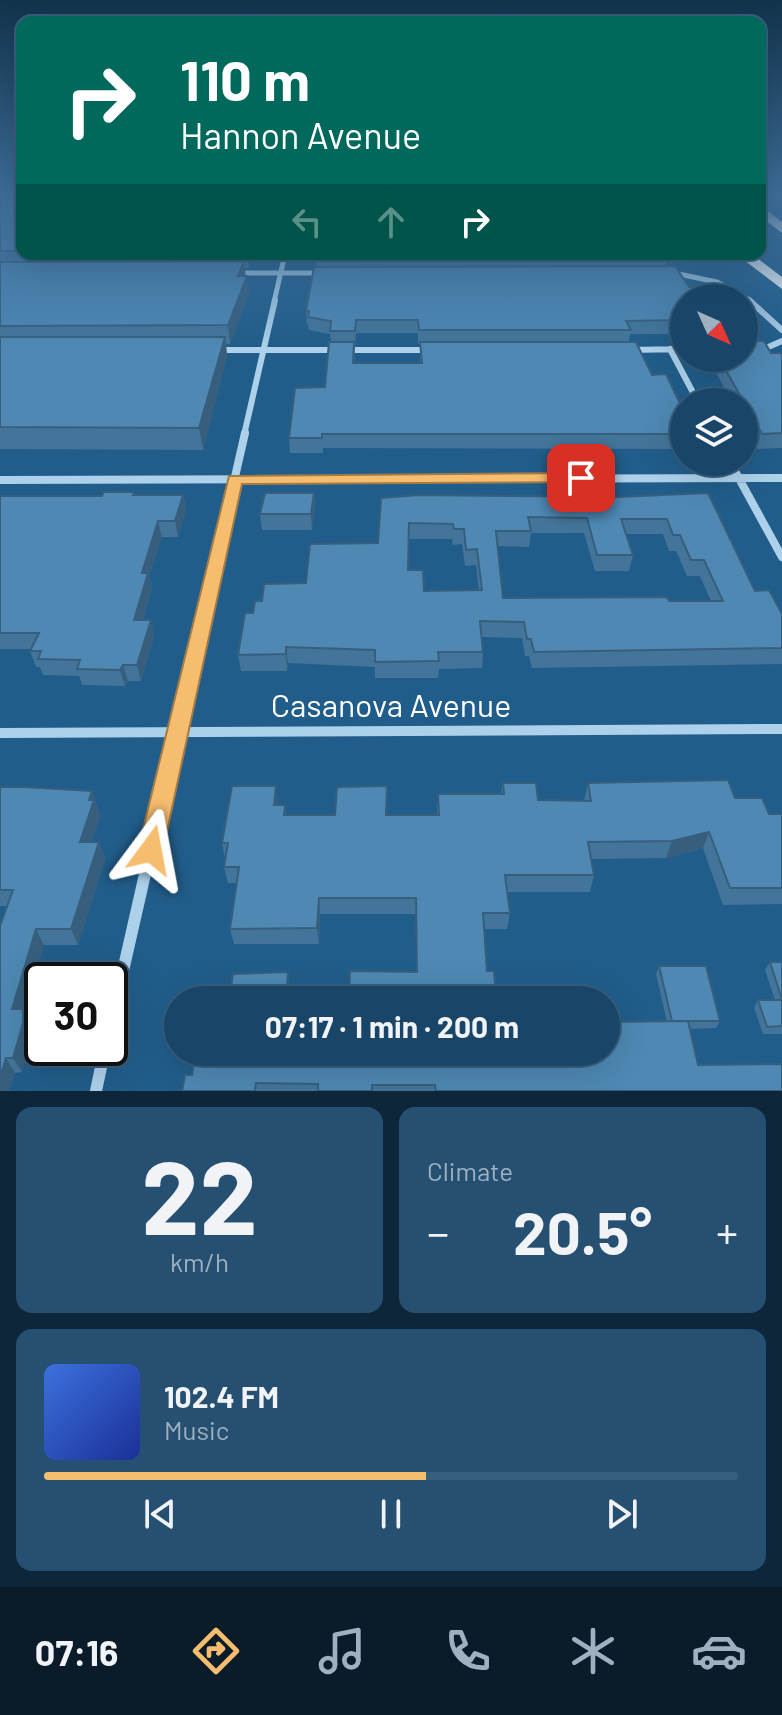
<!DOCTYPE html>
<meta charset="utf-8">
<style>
:root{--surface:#194668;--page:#265071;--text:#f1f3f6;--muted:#9fb1c0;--line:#375e7c;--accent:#f7bd6e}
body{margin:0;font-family:Barlow,sans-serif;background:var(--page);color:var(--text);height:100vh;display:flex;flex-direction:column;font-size:30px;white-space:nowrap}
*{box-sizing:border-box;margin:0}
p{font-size:26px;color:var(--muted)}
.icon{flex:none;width:44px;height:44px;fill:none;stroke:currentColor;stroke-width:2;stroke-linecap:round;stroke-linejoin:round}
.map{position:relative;height:1091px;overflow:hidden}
.panel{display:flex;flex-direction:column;gap:16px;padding:16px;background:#0e2639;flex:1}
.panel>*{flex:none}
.hud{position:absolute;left:16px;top:16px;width:750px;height:244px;border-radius:16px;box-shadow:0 8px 32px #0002,0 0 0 2px var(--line);background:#00695c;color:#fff;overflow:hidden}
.needle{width:52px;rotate:135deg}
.tools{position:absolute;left:670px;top:284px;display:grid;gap:16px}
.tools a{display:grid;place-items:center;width:88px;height:88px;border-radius:50%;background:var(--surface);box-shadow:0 8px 32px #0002,0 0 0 2px var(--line);font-size:40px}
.speed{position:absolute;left:24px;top:962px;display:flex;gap:16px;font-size:40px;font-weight:700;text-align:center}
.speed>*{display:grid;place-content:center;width:104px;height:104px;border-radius:50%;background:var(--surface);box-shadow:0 8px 32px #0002,0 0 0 2px var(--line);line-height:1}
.speed .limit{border:4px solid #111;border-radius:12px;background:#fff;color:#111}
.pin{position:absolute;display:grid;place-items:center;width:68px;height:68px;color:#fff;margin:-34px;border-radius:16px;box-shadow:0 4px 12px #0006}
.me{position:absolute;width:88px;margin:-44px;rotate:13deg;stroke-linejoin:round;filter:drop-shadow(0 0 6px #0008)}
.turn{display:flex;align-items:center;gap:28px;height:168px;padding:0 32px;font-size:36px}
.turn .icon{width:104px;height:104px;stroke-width:2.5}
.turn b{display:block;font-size:56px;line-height:68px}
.lanes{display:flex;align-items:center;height:76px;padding:0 32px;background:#0003;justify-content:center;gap:40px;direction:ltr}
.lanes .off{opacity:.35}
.big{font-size:60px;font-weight:700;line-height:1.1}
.panel .widget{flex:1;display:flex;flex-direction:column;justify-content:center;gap:12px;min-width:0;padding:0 28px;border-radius:16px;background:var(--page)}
.panel .dial{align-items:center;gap:0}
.dial b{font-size:104px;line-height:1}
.song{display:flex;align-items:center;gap:24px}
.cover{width:96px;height:96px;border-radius:12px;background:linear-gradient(135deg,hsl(220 70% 55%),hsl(230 70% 35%))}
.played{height:8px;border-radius:4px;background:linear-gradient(90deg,var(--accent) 55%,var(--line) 55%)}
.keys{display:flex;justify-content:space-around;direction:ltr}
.heat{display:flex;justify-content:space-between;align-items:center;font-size:44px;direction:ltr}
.panel .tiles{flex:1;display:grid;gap:16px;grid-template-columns:1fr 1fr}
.widget:last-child{grid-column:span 2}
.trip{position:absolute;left:164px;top:986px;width:456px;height:80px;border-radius:40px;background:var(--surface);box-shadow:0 8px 32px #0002,0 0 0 2px var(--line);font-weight:700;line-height:80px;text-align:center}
.menu{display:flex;height:128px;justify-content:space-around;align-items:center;background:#0a1c2a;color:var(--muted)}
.menu .icon{width:56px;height:56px}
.menu .current{color:var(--accent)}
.menu b{font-size:36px;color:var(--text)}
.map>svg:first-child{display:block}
</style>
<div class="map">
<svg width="782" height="1091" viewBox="0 0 782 1091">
<rect width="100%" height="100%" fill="#215d8a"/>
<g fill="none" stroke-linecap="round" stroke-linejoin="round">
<!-- minor-far4 -->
<path stroke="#add1eb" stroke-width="5" d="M669,272L717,282L752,302
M237,273H324
M274,302L285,254"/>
<!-- minor-far3 -->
<path stroke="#add1eb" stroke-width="6" d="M749,300L782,330
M670,349L698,402
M744,349L766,348L782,341
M217,350H427
M629,350L684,349
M244,435L275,300"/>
<!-- minor-far2 -->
<path stroke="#add1eb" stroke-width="8" d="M730,462L782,557
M0,480L782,478
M206,604L245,433"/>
<!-- minor-far1 -->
<path stroke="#add1eb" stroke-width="10" d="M0,733L782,729
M157,819L206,602"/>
<!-- minor -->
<path stroke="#add1eb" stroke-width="12" d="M110,1028L158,817
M96,1091L105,1048"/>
<!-- motorway -->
<path fill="#fff" fill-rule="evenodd" d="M760,205L782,222V233L760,216Z
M736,254H752L782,277V289Z"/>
</g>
<!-- wall -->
<path fill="#43759a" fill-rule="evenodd" d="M0,196H22V254H253L249,268H244L249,294L230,344H226L227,356L203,450L0,449Z
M314,254H674L673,257L668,258L666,266L684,298V334H630L629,342L652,375L684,412V445H680V449L323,448V453H290L289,438L325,387L331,342L330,334L309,330L308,324H307L306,311L317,267L316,260H314ZM356,333H418V344H420V363H354Z
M753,341L771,353H782V448L758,449L744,424V402H732L708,358H744Z
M314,493L315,509L312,530H262L260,514Z
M708,493L755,591L782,614V664L532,668L529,656H525L522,638L482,637L483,652L482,668L439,669L438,678H375V667L288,663L287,671H241L238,655L253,613L262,601L306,583L378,543L381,498L617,497ZM531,533H584L595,571H629L633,555L626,534H663L669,551H676L687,576H700L711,601L503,598L497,546L529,547ZM409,539H452L453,545L462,544L465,566L476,565L479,590L424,591L408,570Z
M183,495L186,510L178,537H162L149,576L152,589L143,620L154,636L141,681H128L125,686L82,685L79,676L43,675L40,667H36L30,651L31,649H0V496H102Z
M503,783L538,800L584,801L588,783L735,798L769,814H782V904L723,905L703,848L666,858L591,859L594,875L590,892H507L510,913L507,929H484L416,972V914H320L319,944H234L230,929L237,883H228L224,867L225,859L222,843L278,802V805H285L286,815H437L438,794H501Z
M0,787L92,791L100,816L91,842H99L105,859L78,945H44L25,1009L35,1024L22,1072L15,1073L0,1091L7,906H0Z
M770,962H782V1034H763L754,1008L758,1000H775L765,970Z
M659,966L720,1021L716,1028L689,1029L698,1065L782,1091H182L192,1075L606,1052V1022H667L656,974Z"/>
<!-- shaded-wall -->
<path fill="#375f7d" d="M247,254H253L249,268Z
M668,254H674L673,257L668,258Z
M244,261L246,279L247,276L249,294L230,344L228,325L238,276Z
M756,329L752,343L744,344V331Z
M225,337L227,356L203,450L199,428Z
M314,493L315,509L312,530L311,514Z
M183,495L186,510L178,537L175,521Z
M158,521L162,537L149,576L152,589L138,636L134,620L142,573Z
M151,620L154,636L141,681L137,665Z
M286,647L288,663L287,671L286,654Z
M123,665L128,681L125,686L120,670Z
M276,786L278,802L276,822L274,805Z
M92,791L100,816L86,858L80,842Z
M709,832L703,848L666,858L672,841Z
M99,842L105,859L78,945L71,929Z
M319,898L320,914L319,944L317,928Z
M36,929L44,945L21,1024L12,1009Z
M288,972L290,988L289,1000H286Z
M27,1009L35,1024L22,1072L13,1058Z
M6,1058L15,1073L10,1091H0V1078Z"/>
<!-- building -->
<path fill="#4e88b3" stroke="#375f7d" stroke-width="2" fill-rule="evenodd" d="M0,196H22V251H0Z
M244,261L238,276H247L228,325L0,326V262Z
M675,266L689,287H724L731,298H684V320L626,321L631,330H419L418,320H356L355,331H330L331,321L308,317L309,311H306L314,267Z
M744,311L756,329L744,331Z
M0,337H225L199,428L0,427Z
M744,337V340L764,341L771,353H782V433L762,434L719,358H744Z
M329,342H354L353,363H422L420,342H636L652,375L666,374L684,412V430H681L683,434H322V438H289L295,388L325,387Z
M104,492H134L133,495H183L175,521H158L142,573H148L134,620H151L137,665H123L120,670L77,669L80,660L38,659L41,651H30L39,633H0V496H102Z
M265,493H314L311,514H260Z
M708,493L755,591L769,590L782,614V648L534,652L531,639H527L524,622L480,621L483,652H438L439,661L375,662V650L286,647V654L238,655L245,613H253L255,601H262L264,584L306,583L310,544L378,543L381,498L418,495L617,497ZM528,517L587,518L597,555H633L621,519H667L673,535H680L691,560H704L723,601H669L667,597L503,598L496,531H531ZM409,523L453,524L454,529H464L466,550L477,549L482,590L424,591L423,570H408Z
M728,780L735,798H762L769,814H782V888H730L709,832L672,841L588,842L594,875H505L510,913H483L487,971H494L496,1000H349L350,971L417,972L416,898H319L317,928L230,929L239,867H224L228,843H222L232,786H276L274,805H285L284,815H335L337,787L387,786L386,815H439L438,794H504L503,783H536L538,800L591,801L588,783Z
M0,787H25L92,791L89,800H94L80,842H99L71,929H36L12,1009H27L13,1058H6L0,1078V926L13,890H0Z
M770,962H782V1026L767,1027L758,1000H782Z
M659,966H706L720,1021H672Z
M288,972L286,1000H229L233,974Z
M688,1021L698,1065L782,1064V1091H436L435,1085H372V1091H318V1084L256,1083L255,1091H182L185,1075H192L196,1052H606V1038H609L606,1022Z"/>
<!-- sky -->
<linearGradient id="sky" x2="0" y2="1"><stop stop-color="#12334c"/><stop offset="0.56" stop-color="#3d6d98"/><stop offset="1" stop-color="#3d6d98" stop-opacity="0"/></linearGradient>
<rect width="782" height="349" fill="url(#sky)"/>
<!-- route -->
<path fill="#f7bd6e" stroke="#a17b48" stroke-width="2" d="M581,473L589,478L586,482L242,484L163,850L160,858L151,861L141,858L138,850L229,476Z"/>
<g text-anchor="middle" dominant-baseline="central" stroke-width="8" stroke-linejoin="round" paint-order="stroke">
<!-- near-street labels -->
<g font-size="32" fill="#fff" stroke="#215d8a">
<text x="391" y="704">Casanova Avenue</text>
</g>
</g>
</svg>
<div class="tools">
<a><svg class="needle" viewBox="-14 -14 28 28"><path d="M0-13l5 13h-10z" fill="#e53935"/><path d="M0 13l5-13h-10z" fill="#9fb1c0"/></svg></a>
<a><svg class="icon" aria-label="layers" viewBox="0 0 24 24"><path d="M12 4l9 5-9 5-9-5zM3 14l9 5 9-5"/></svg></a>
</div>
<div class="speed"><div class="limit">30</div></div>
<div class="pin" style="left:581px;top:478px;background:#d93025"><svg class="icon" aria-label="arrive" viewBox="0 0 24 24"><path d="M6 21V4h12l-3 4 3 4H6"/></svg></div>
<svg class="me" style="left:151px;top:850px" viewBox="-20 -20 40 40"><path d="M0-17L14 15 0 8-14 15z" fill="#f7bd6e" stroke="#fff" stroke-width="4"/></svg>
<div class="trip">07:17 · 1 min · 200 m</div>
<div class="hud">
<div class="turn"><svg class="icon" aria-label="right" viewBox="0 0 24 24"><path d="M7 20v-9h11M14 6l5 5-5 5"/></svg><div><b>110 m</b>Hannon Avenue</div></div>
<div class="lanes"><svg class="icon off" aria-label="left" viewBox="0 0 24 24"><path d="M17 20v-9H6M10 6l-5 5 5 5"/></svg><svg class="icon off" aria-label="ahead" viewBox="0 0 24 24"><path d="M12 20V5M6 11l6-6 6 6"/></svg><svg class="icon" aria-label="right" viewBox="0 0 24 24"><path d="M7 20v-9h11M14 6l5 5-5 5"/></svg></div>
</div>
</div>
<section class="panel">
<div class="tiles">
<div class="widget dial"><b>22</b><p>km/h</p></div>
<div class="widget"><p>Climate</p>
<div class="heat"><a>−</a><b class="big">20.5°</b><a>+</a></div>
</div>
<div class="widget">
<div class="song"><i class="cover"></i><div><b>102.4 FM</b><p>Music</p></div></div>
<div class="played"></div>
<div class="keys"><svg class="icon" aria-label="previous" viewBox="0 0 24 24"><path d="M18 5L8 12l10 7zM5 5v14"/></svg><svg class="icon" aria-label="pause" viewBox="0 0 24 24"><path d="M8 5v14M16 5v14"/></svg><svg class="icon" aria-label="next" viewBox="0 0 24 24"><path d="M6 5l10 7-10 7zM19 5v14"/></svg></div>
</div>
</div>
</section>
<nav class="menu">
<b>07:16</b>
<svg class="icon current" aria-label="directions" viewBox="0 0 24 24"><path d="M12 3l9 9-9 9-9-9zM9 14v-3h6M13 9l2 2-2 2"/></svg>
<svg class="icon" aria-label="music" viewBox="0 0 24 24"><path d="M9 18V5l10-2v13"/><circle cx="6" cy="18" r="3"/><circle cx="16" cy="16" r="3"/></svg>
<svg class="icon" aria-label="phone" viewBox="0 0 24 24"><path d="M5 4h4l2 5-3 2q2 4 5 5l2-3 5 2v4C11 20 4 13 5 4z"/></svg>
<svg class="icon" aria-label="climate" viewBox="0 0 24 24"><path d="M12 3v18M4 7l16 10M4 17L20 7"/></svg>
<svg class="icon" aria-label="car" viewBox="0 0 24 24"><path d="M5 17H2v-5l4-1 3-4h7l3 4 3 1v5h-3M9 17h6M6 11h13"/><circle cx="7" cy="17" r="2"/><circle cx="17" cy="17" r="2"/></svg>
</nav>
